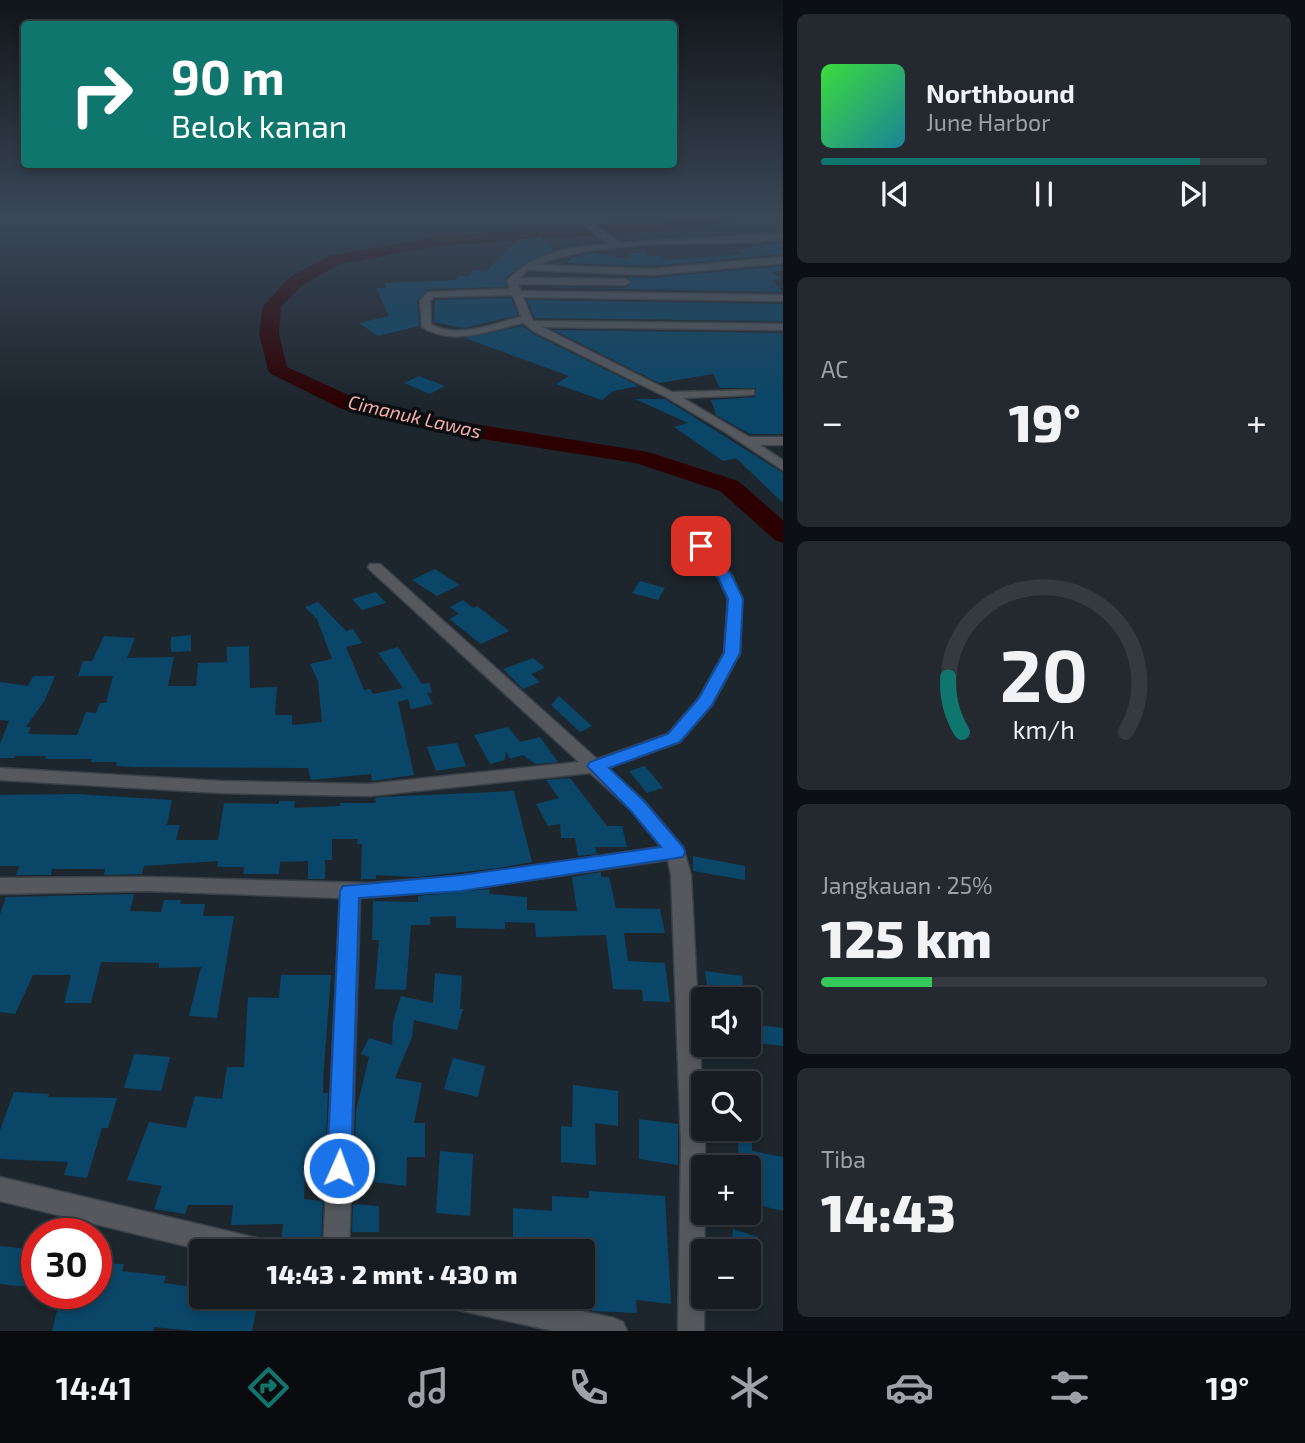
<!DOCTYPE html>
<html lang="id">
<meta charset="utf-8">
<style>
:root{--surface:#161c22;--page:#23292f;--text:#f1f3f6;--muted:#9ea1a5;--line:#353a40;--accent:#0f766e}
body{margin:0;font-family:"Exo 2",sans-serif;background:var(--page);color:var(--text);height:100vh;display:flex;flex-direction:column;font-size:26px;white-space:nowrap}
*{box-sizing:border-box;margin:0}
p{font-size:23px;color:var(--muted)}
.icon{flex:none;width:38px;height:38px;fill:none;stroke:currentColor;stroke-width:2;stroke-linecap:round;stroke-linejoin:round}
.map{position:relative;flex:1;overflow:hidden}
.details{display:flex;flex-direction:column;gap:14px;padding:14px;background:#0c0f13;width:522px}
.details>*{flex:none}
.top-card{position:absolute;left:21px;top:21px;width:656px;height:147px;border-radius:7px;box-shadow:0 4px 10px #0003,0 0 0 2px var(--line);background:#0f766e;color:#fff;overflow:hidden}
.fabs{position:absolute;left:691px;top:987px;display:grid;gap:14px}
.fabs a{display:grid;place-items:center;width:70px;height:70px;border-radius:7px;background:var(--surface);box-shadow:0 4px 10px #0003,0 0 0 2px var(--line);font-size:35px}
.speed{position:absolute;left:21px;top:1218px;display:flex;gap:14px;font-size:35px;font-weight:700;text-align:center}
.speed>*{display:grid;place-content:center;width:91px;height:91px;border-radius:50%;background:var(--surface);box-shadow:0 4px 10px #0003,0 0 0 2px var(--line);line-height:1}
.speed .limit{border:10px solid #d22;background:#fff;color:#111}
.pin{position:absolute;display:grid;place-items:center;width:60px;height:60px;color:#fff;margin:-30px;border-radius:14px;box-shadow:0 4px 10px #0006}
.me{position:absolute;width:77px;margin:-38px;rotate:2deg;stroke-linejoin:round;filter:drop-shadow(0 0 5px #0008)}
.turn{display:flex;align-items:center;gap:24px;height:147px;padding:0 35px;font-size:32px}
.turn .icon{width:91px;height:91px;stroke-width:2.5}
.turn b{display:block;font-size:49px;line-height:60px}
.big{font-size:52px;font-weight:800;line-height:1.1}
.details .tile{flex:1;display:flex;flex-direction:column;justify-content:center;gap:10px;min-width:0;padding:0 24px;border-radius:10px;background:var(--page)}
.details .dial{align-items:center;gap:0}
.dial svg{height:182px;overflow:visible;fill:none;stroke:var(--line);stroke-width:7;stroke-linecap:round;text-anchor:middle}
.dial text{fill:var(--text);stroke:none}
.song{display:flex;align-items:center;gap:21px}
.cover{width:84px;height:84px;border-radius:10px;background:linear-gradient(135deg,hsl(120 70% 55%),hsl(190 70% 35%))}
.played{height:7px;border-radius:4px;background:linear-gradient(90deg,var(--accent) 85%,var(--line) 85%)}
.keys{display:flex;justify-content:space-around;direction:ltr}
.heat{display:flex;justify-content:space-between;align-items:center;font-size:38px;direction:ltr}
.charge{height:10px;border-radius:5px;background:linear-gradient(90deg,#34c759 25%,var(--line) 0)}
.trip{position:absolute;left:189px;top:1239px;width:406px;height:70px;border-radius:7px;background:var(--surface);box-shadow:0 4px 10px #0003,0 0 0 2px var(--line);font-weight:800;line-height:70px;text-align:center}
.tabs{display:flex;height:112px;justify-content:space-around;align-items:center;background:#090b0e;color:var(--muted)}
.tabs .icon{width:49px;height:49px}
.tabs .selected{color:var(--accent)}
.tabs b{font-size:32px;color:var(--text)}
main{display:flex;flex:1;min-height:0}
.map>svg:first-child{display:block}
</style>
<main>
<div class="map">
<svg width="784" height="1331" viewBox="0 0 784 1331">
<rect width="100%" height="100%" fill="#1d262d"/>
<g fill="none" stroke-linecap="round" stroke-linejoin="round">
<!-- river -->
<path fill="#2c0001" fill-rule="evenodd" d="M703,217H740L732,222L689,229L438,246L340,264L302,285L281,307L279,334L287,367L357,399L438,418L648,452L738,481L784,521V543L775,540L720,491L636,463L438,432L342,409L271,374L268,370L259,334L263,306L290,277L329,256L438,236Z"/>
</g>
<!-- building -->
<path fill="#0a4668" d="M541,237L554,250L516,269L505,279L506,287L428,289L417,301L419,326L378,336L359,323L389,316L376,288H385V283L456,280L458,276H468L474,270L486,271L512,246L519,243L515,240Z
M779,242L783,244V254L651,266L567,263L571,258L594,253L630,259L628,253H645L646,256H661L663,260L721,256L744,254L737,250Z
M783,266V271L772,272L781,279L772,280L783,292L522,287L625,288L632,283L626,277L651,278Z
M511,298L518,315L464,328L434,322L435,300Z
M527,300L783,304V321L535,318Z
M522,326L534,334L639,386L613,391L602,400L556,384L569,376L465,338Z
M553,330L783,333V434H750L716,415L711,400L755,397L756,388H720L713,374L659,383Z
M419,376L445,386L430,394L404,383Z
M635,399H665L783,473V503L736,458L723,461L674,427L688,423Z
M435,569L447,577L460,585L437,596L412,580Z
M640,581L665,588L658,600L632,593Z
M376,592L386,603L362,610L352,599Z
M463,600L473,608L477,606L509,631L481,644L449,619L459,614L450,607Z
M318,602L346,631L353,629L362,643L346,647L364,690L370,689L373,694L403,688L378,653L398,647L422,684L429,683L432,692L427,693L433,704L411,709L408,699L398,702L414,775L372,781L371,774L311,780L308,768L134,767L116,766L117,762H91L92,759H45L46,756H15L14,758H0V744L9,721L0,720V682L28,686L33,676H55L45,700L26,727H31L28,734L77,735L86,712L96,713L100,703H106L113,676H78L83,661H92L104,636L135,638L127,658L174,657L168,686H196L198,663L227,662V647L249,646L250,688L277,687L275,715H292V725L322,722L318,681L310,664L332,659L317,619L305,607Z
M191,635V651L171,652V637Z
M533,658L545,668L531,674L540,682L523,689L503,669Z
M559,696L592,726L580,732L551,705Z
M508,727L520,742L540,737L558,762L535,764L523,755L510,759L506,751L505,760L490,764L474,735Z
M457,743L466,766L436,771L427,747Z
M645,766L663,788L647,793L629,771Z
M570,778L607,826H622L627,847H595L597,854L578,856L575,838H561L560,824L548,826L536,804L559,798L546,780Z
M514,791L532,862L499,868L418,877L376,875V879H361L362,844H357L358,839H332V860H325V879H308V861L280,862L279,874H243L244,867H217L218,861L144,866L142,874L104,875L105,869H52L51,875H16L19,866H0V795L76,794L172,800L167,825H180L176,840H218L224,803L279,804V801H295L294,808L340,806V803H376L375,798L380,797Z
M693,856L745,866V880L693,871Z
M601,872V877H609L616,908L660,909L665,933H624L628,961L665,963L670,1002L643,1001L642,990L613,989L606,935L536,937L535,923L505,922V929L456,928V916L430,917V925H411L406,990L375,989L379,940H372L373,901L418,902V896L489,889L490,894L527,897V910L577,911L572,877Z
M134,894L130,911L161,912L164,900H181L180,904H205L203,916H234L217,1018L189,1016L201,967L159,968V963L101,962L91,1003H64L71,975H33L15,1014L0,1012V914L6,897Z
M705,971L742,976L744,999H709Z
M435,973L462,976L460,1009H463L457,1030L414,1020L412,1037L395,1078L422,1083L414,1123H425V1157H407L406,1186L373,1182L374,1156H355L356,1111L369,1057L361,1054L369,1038L392,1045L393,1022L401,996L433,1003Z
M281,975H331L324,1067L323,1093H328L324,1176L305,1174L304,1199L323,1201L321,1245L281,1244L283,1224L231,1225L233,1205H188L185,1214L154,1209L162,1186L127,1180L149,1122L186,1128L195,1096L222,1099L227,1067H244L248,997L279,998Z
M749,1024L783,1028V1046L749,1042Z
M134,1054L170,1057L161,1091L124,1088Z
M453,1058L485,1066L478,1097L444,1089Z
M573,1085L618,1091V1126L595,1123L596,1165L561,1162V1126L572,1127Z
M14,1092L49,1094L48,1097L117,1098L108,1128H102L87,1178L64,1175L68,1162L0,1159V1130Z
M639,1119L678,1124V1165L639,1159Z
M707,1129H752V1151L783,1157V1211L750,1203L751,1171L749,1167H739L738,1143L707,1137Z
M440,1151L473,1154L470,1216L436,1213Z
M589,1191L665,1196L671,1304L636,1300L637,1313L592,1311L591,1301L583,1300V1251H513V1208L552,1211V1196L589,1198Z
M353,1204L379,1206V1232H352Z
M733,1229L758,1237L757,1251H731Z
M0,1246L37,1250V1288L0,1284Z
M96,1263L124,1264L122,1271L166,1276L164,1283L195,1287L193,1297H259L252,1331H195L154,1327L153,1331H52L60,1299L79,1300L80,1293H96Z"/>
<g fill="none" stroke-linecap="round" stroke-linejoin="round">
<defs>
<path id="street" d="M351,217H408L404,220H355Z
M574,217H583L620,243L784,233V239L758,242C685,245 605,239 536,265L651,269L784,257V263L651,275L528,270L520,278L625,279L630,282L625,285L518,284L521,291L784,295V301L523,297L533,321L784,324V330L542,327L672,392L754,390V394L750,395L683,398L749,437H784V445H760L784,461V471L725,432L666,397L535,332L523,323C491,330 453,347 422,327L420,301L428,292L510,289L507,281C533,252 572,247 609,244ZM513,295L521,317C494,323 457,340 431,324L430,301L434,297Z
M701,542L706,543L732,576L742,599L740,653L712,705L680,742L608,768L644,801L683,847L691,875L705,1144L704,1331H678L681,1144L671,875L668,860L461,890L360,898L349,1251H323L340,898L147,891L0,894V878L147,877L370,883L461,876L661,847L632,811L590,773L369,796L220,793L0,780V768L220,781L369,784L579,762L370,570L368,567L370,564H380L597,759L668,734L699,698L724,653L728,599L718,577L694,546Z
M0,1177L257,1238L266,1242L270,1251H206L0,1201Z
M445,1297H517L614,1318L623,1322L627,1331H553L458,1310L449,1306Z"/>
</defs>
<!-- street casing -->
<use href="#street" stroke="#394148" stroke-width="3"/>
<!-- street -->
<use href="#street" fill="#55595d" fill-rule="evenodd"/>
</g>
<!-- sky -->
<linearGradient id="sky" x2="0" y2="1"><stop stop-color="#101519"/><stop offset="0.54" stop-color="#3a4757"/><stop offset="1" stop-color="#3a4757" stop-opacity="0"/></linearGradient>
<rect width="784" height="403" fill="url(#sky)"/>
<!-- route -->
<path fill="#1a73e8" stroke="#114b97" stroke-width="2" d="M696,543H706L732,576L743,599L740,653L712,705L680,742L609,768L644,801L683,847L685,852L683,857L461,891L359,898L351,1168L348,1177L339,1180L331,1177L327,1168L340,891L343,886L461,875L661,847L631,811L587,766L590,762L668,734L699,698L724,653L728,599L718,577L694,546Z"/>
<g text-anchor="middle" dominant-baseline="central" stroke-width="7" stroke-linejoin="round" paint-order="stroke">
<!-- far-water labels -->
<g font-size="19" font-style="italic" fill="#f8ada7" stroke="#0a0e11">
<text transform="translate(415 416) rotate(13)">Cimanuk Lawas</text>
</g>
</g>
</svg>
<div class="fabs">
<a><svg class="icon" aria-label="sound" viewBox="0 0 24 24"><path d="M4 9h4l5-4v14l-5-4H4zM17 9q2 3 0 6"/></svg></a>
<a><svg class="icon" aria-label="search" viewBox="0 0 24 24"><circle cx="10" cy="10" r="6"/><path d="M15 15l6 6"/></svg></a>
<a>+</a>
<a>−</a>
</div>
<div class="speed"><div class="limit">30</div></div>
<div class="pin" style="left:701px;top:546px;background:#d93025"><svg class="icon" aria-label="arrive" viewBox="0 0 24 24"><path d="M6 21V4h12l-3 4 3 4H6"/></svg></div>
<svg class="me" style="left:339px;top:1168px" viewBox="-20 -20 40 40"><circle r="17" fill="#1a73e8" stroke="#fff" stroke-width="3"/><path d="M0-11L8 9 0 5-8 9z" fill="#fff"/></svg>
<div class="trip">14:43 · 2 mnt · 430 m</div>
<div class="top-card">
<div class="turn"><svg class="icon" aria-label="right" viewBox="0 0 24 24"><path d="M7 20v-9h11M14 6l5 5-5 5"/></svg><div><b>90 m</b>Belok kanan</div></div>
</div>
</div>
<section class="details">
<div class="tile">
<div class="song"><i class="cover"></i><div><b>Northbound</b><p>June Harbor</p></div></div>
<div class="played"></div>
<div class="keys"><svg class="icon" aria-label="previous" viewBox="0 0 24 24"><path d="M18 5L8 12l10 7zM5 5v14"/></svg><svg class="icon" aria-label="pause" viewBox="0 0 24 24"><path d="M8 5v14M16 5v14"/></svg><svg class="icon" aria-label="next" viewBox="0 0 24 24"><path d="M6 5l10 7-10 7zM19 5v14"/></svg></div>
</div>
<div class="tile"><p>AC</p>
<div class="heat"><a>−</a><b class="big">19°</b><a>+</a></div>
</div>
<div class="tile dial"><svg viewBox="0 0 100 80">
<path d="M14 69A42 42 0 1 1 86 69"/>
<path d="M14 69A42 42 0 0 1 8 45" stroke="#0f766e"/>
<text x="50" y="56" font-size="32" font-weight="700">20</text>
<text x="50" y="72" font-size="11">km/h</text>
</svg></div>
<div class="tile"><p>Jangkauan · 25%</p><b class="big">125 km</b><div class="charge"></div></div>
<div class="tile"><p>Tiba</p><b class="big">14:43</b></div>
</section>
</main>
<nav class="tabs">
<b>14:41</b>
<svg class="icon selected" aria-label="directions" viewBox="0 0 24 24"><path d="M12 3l9 9-9 9-9-9zM9 14v-3h6M13 9l2 2-2 2"/></svg>
<svg class="icon" aria-label="music" viewBox="0 0 24 24"><path d="M9 18V5l10-2v13"/><circle cx="6" cy="18" r="3"/><circle cx="16" cy="16" r="3"/></svg>
<svg class="icon" aria-label="phone" viewBox="0 0 24 24"><path d="M5 4h4l2 5-3 2q2 4 5 5l2-3 5 2v4C11 20 4 13 5 4z"/></svg>
<svg class="icon" aria-label="climate" viewBox="0 0 24 24"><path d="M12 3v18M4 7l16 10M4 17L20 7"/></svg>
<svg class="icon" aria-label="car" viewBox="0 0 24 24"><path d="M5 17H2v-5l4-1 3-4h7l3 4 3 1v5h-3M9 17h6M6 11h13"/><circle cx="7" cy="17" r="2"/><circle cx="17" cy="17" r="2"/></svg>
<svg class="icon" aria-label="filters" viewBox="0 0 24 24"><path d="M4 7h16M4 17h16"/><circle cx="9" cy="7" r="2"/><circle cx="15" cy="17" r="2"/></svg>
<b>19°</b>
</nav>
